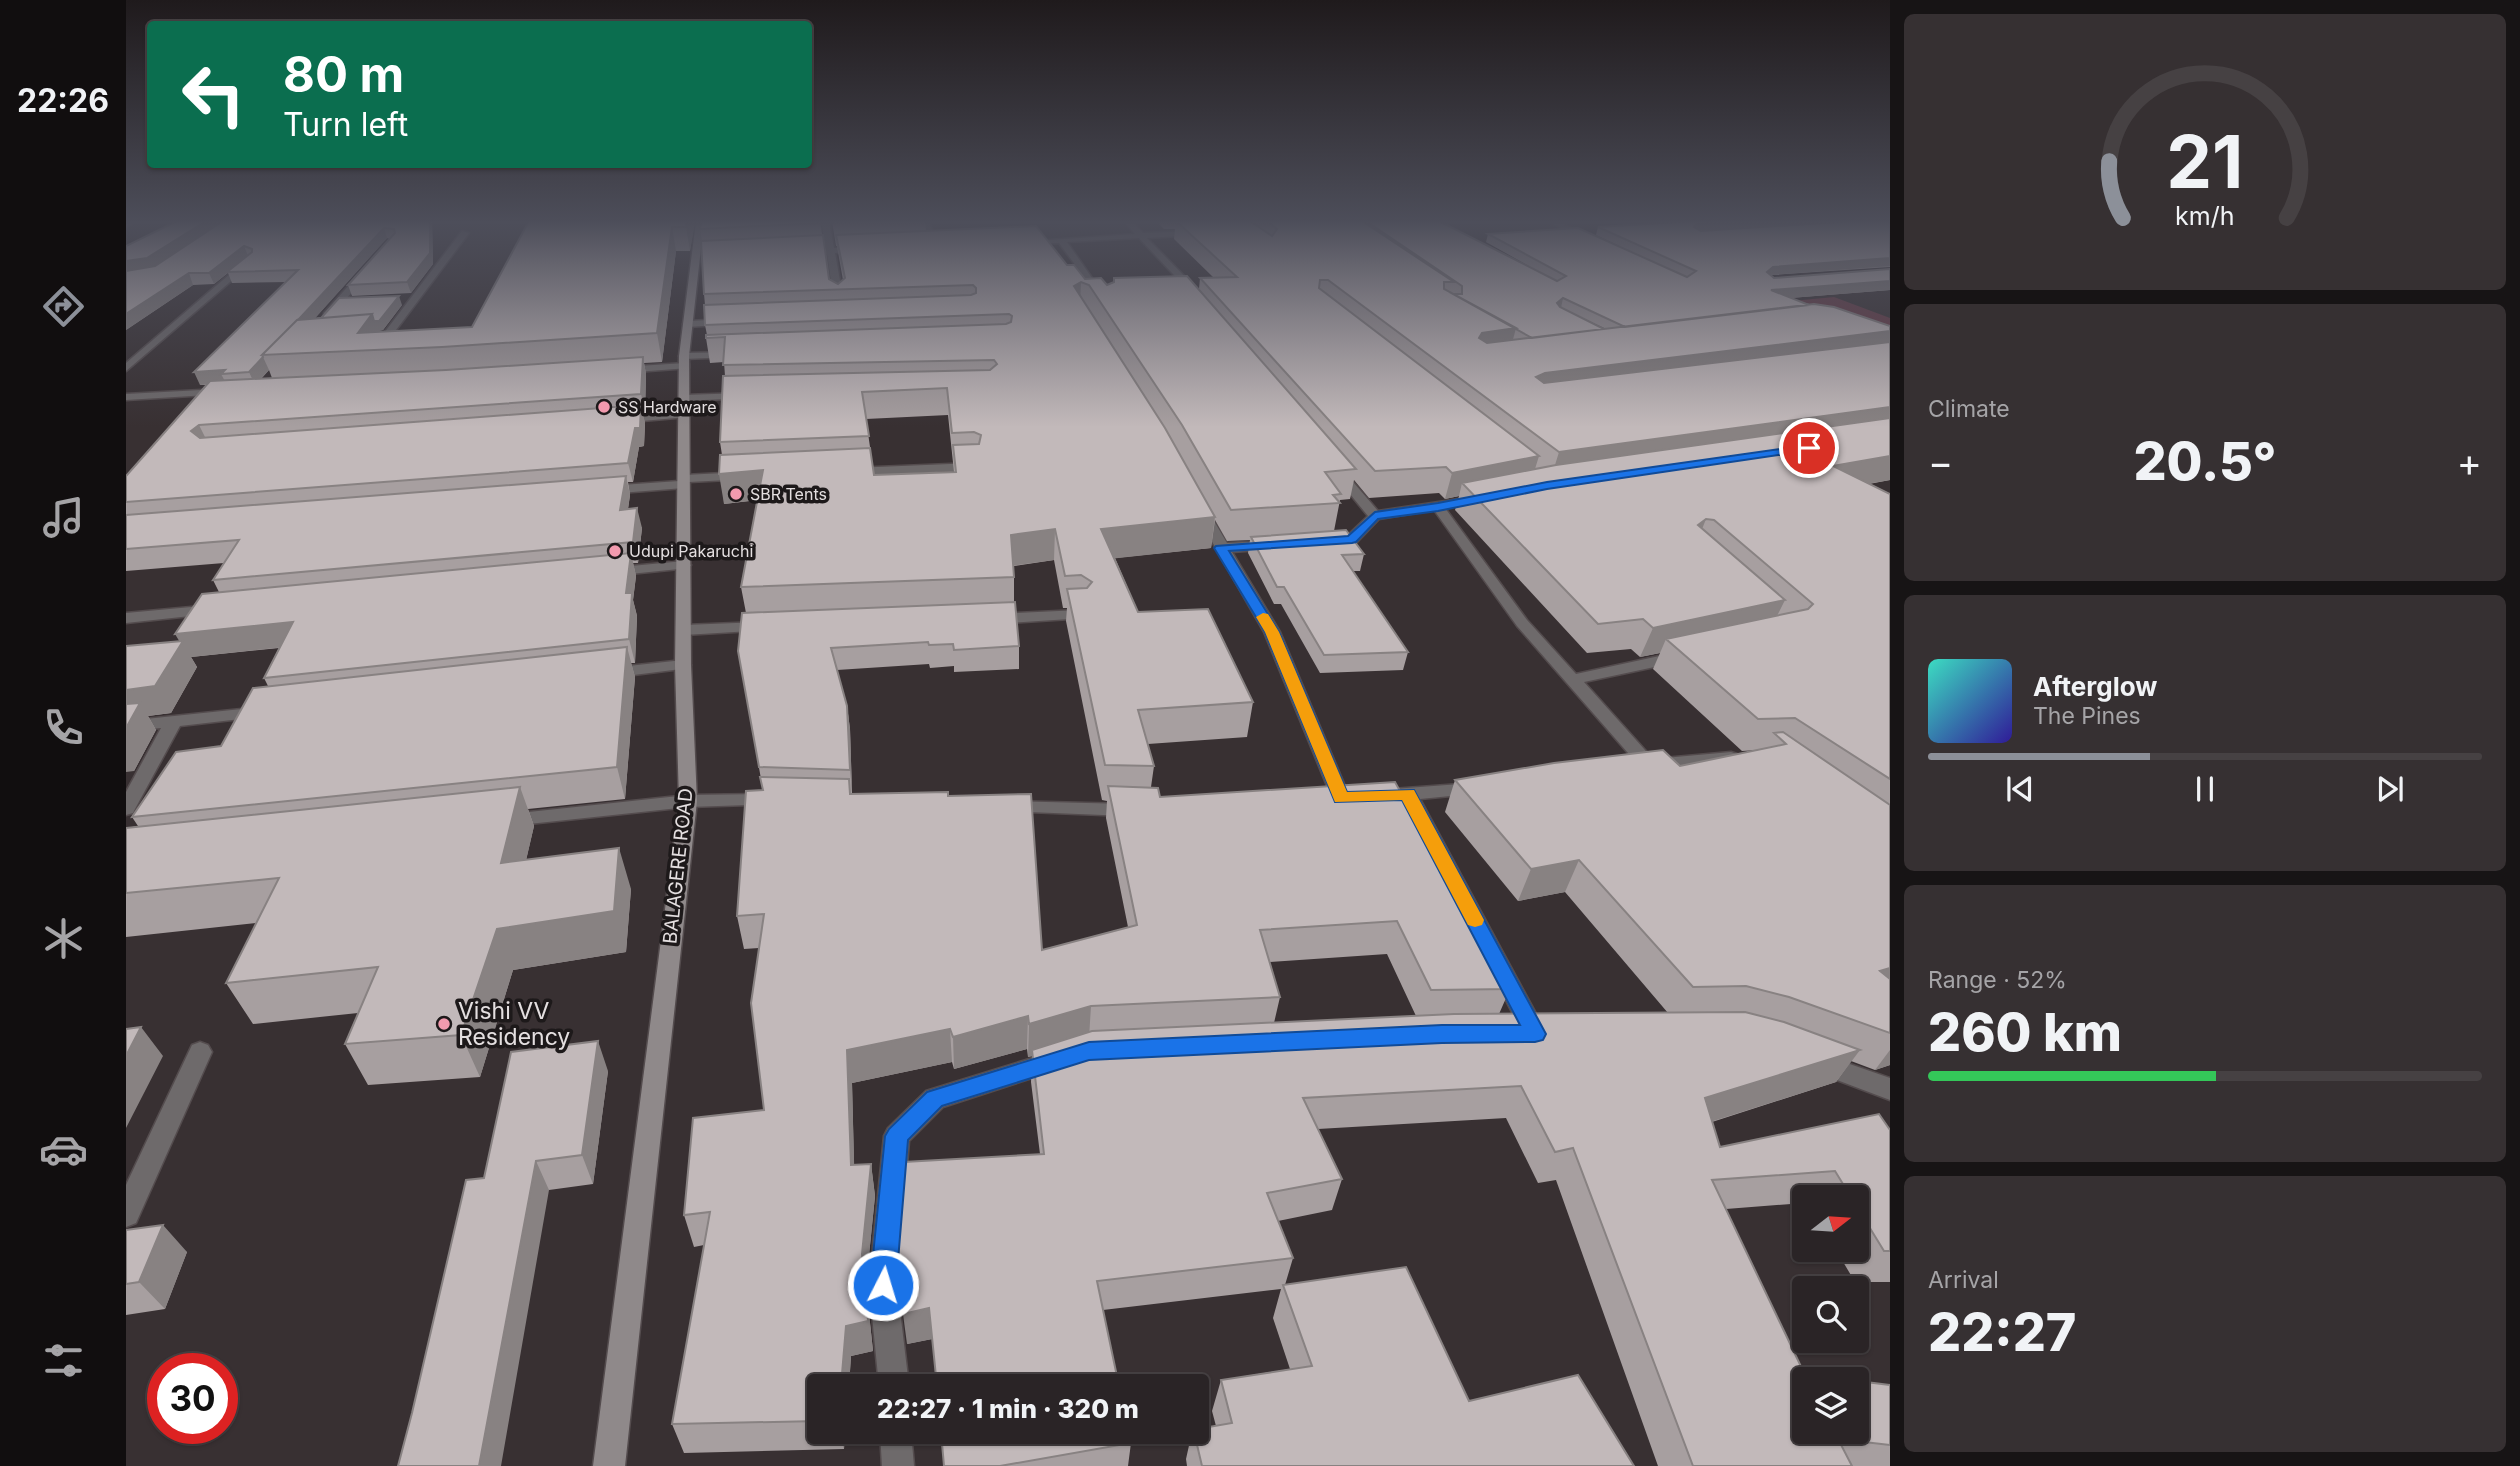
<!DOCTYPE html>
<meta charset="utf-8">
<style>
:root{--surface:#2a2426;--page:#363032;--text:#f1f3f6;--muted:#a5a4a7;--line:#464143;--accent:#8c9099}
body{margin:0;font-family:Inter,sans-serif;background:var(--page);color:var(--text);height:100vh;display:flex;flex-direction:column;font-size:26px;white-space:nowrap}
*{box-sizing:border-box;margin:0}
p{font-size:23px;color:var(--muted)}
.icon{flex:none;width:38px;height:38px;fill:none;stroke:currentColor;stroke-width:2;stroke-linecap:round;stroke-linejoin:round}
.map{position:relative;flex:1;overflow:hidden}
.details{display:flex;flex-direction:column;gap:14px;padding:14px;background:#171415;width:630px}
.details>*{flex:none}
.guide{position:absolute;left:21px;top:21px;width:665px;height:147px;border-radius:7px;box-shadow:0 2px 5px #0004,0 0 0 2px var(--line);background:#0b6e4f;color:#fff;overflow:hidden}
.needle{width:46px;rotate:73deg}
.fabs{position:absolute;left:1666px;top:1185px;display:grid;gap:14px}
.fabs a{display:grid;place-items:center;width:77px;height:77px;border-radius:7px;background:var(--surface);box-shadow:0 2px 5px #0004,0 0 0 2px var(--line);font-size:35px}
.speed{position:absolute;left:21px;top:1353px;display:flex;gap:14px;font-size:35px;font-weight:700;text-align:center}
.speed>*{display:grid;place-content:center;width:91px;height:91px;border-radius:50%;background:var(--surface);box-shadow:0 2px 5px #0004,0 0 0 2px var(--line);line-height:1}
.speed .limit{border:10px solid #d22;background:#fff;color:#111}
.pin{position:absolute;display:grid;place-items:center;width:60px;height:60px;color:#fff;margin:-30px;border:4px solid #fff;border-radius:50%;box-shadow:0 2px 7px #0007}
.me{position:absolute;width:77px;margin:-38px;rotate:5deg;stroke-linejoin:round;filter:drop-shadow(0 0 5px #0008)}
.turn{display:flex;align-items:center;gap:24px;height:147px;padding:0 21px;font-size:32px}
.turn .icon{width:91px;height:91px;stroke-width:2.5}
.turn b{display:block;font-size:49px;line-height:60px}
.big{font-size:52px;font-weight:800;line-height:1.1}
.details .tile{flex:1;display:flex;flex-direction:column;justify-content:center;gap:10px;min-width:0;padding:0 24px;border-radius:10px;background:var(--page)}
.details .dial{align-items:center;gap:0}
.dial svg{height:182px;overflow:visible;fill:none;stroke:var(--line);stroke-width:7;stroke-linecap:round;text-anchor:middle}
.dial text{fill:var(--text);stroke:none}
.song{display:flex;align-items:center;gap:21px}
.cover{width:84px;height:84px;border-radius:10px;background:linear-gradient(135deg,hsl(170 70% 55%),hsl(250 70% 35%))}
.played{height:7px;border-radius:4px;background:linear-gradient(90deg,var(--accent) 40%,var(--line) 40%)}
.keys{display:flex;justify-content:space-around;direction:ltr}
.heat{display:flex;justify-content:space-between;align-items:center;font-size:38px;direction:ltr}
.charge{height:10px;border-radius:5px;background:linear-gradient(90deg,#34c759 52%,var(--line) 0)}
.trip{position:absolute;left:681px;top:1374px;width:402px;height:70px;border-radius:7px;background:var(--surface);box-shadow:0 2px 5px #0004,0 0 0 2px var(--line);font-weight:800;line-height:70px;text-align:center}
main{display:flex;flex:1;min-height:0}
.tabs{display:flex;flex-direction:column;width:126px;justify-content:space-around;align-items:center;background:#110e0f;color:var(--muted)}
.tabs .icon{width:49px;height:49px}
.tabs .selected{color:var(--accent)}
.tabs b{font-size:32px;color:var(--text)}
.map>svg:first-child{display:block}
</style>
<main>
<nav class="tabs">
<b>22:26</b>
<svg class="icon selected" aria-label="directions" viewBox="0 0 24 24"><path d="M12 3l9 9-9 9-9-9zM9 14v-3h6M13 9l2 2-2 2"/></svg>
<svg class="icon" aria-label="music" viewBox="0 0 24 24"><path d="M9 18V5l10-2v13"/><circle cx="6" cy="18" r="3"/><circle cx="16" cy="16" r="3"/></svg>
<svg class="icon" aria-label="phone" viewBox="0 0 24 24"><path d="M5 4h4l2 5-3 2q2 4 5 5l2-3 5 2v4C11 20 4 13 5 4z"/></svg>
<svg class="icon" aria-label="climate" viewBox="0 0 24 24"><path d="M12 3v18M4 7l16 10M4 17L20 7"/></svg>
<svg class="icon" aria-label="car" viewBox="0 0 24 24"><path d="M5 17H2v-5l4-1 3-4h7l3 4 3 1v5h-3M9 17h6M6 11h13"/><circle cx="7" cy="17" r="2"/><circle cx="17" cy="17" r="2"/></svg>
<svg class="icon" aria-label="filters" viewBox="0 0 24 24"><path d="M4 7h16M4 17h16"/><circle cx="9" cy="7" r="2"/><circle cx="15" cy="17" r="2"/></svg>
</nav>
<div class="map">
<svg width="1764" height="1466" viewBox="0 0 1764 1466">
<rect width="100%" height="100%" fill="#383032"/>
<!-- green -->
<path fill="#683a45" d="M1708,297L1764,318V343L1655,302Z"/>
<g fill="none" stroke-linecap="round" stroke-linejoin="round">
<defs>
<path id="street" d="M10,221L0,227L1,221Z
M695,221H703L708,248H734L738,250L709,253L718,302L713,305L708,302L701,254H675L671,252L700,249Z
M795,221H803L812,248L805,246Z
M998,221H1006L1017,233L1073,231L1070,235L1021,238L1070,288V292H1064L1013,238L941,242L980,298L976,301L933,243L899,244L895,242L1009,234Z
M1422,221H1432L1467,239L1460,241Z
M336,231L343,233L264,338L240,340V336L258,333Z
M118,262L125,264L0,371V363Z
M235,272L242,274L204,317H198V313Z
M604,319L607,320V324L562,327L557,324L562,321Z
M611,352V356L607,357L558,359L553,356L558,353Z
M559,363L563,364V368L496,373L491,370L496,367Z
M94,389L99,392L98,394L0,400V394Z
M619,393L623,394V398L557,401L552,398L557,395Z
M557,412L561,413V417L494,423L488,420L494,417Z
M849,463L853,464V470L726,476L720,472L726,468Z
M1212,468L1216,469L1252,511L1360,495V501L1319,508L1401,620L1450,674L1552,652L1560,657L1552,662L1458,682L1527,759L1605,752L1611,754L1614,758L1611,762L1528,771L1516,769L1391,626L1308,510L1253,519L1231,542L1197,544V538L1222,535L1242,516L1206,472Z
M618,472L624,476L622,479L563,482L562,487L558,488L481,494L475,490L481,486L553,481L554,476L558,475Z
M1076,508L1081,509L1101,543L1146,541L1153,545L1146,549L1106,552L1154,632L1224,798L1222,802H1208L1206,798L1138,632L1069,512Z
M558,561L565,565L563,568L484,576L477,572L484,568Z
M87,605L95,610L92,613L0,623V613Z
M954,610L962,615L959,618L867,624L859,619L867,614Z
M636,622L644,627L641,630L558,635L550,630L558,625Z
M557,660L565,665L563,668L484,678L476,673L484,668Z
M136,707L145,712L142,716L54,726L9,809L7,813L0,815V792L35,728L0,731V721Z
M1348,783L1355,785L1357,789L1355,793L1294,799L1421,1034L1417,1041L1409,1044L1401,1041L1276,800H1246L1244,796L1246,792L1253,790Z
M642,794L649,796L651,800L649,804L562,807L384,826L377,825L374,820L377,815L384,814L562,795Z
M883,801L1002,804L1009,806L1012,810L1009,814L1002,816L876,811L874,807L876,803Z
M74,1042L82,1045L86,1052L10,1223L0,1227V1185L66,1045Z
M926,1052L934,1055L938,1062L934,1069L817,1107L783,1141L771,1285L783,1386H753L743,1285L758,1136L762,1128L800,1091Z
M1695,1054L1764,1078V1100L1687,1071L1683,1064L1687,1057Z
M754,1432H785L788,1466H756Z"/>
<path id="secondary" d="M570,221H578L563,356L565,665L571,801L499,1466H467L553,801L549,665L553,356Z"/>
</defs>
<!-- street casing -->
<use href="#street" stroke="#544c4e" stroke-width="3"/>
<!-- secondary casing -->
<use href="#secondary" stroke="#544c4e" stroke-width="3"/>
<!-- street -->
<use href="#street" fill="#6e6a6b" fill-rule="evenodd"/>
<!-- secondary -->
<use href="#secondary" fill="#8f898a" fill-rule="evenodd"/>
</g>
<!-- wall -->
<path fill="#a79fa0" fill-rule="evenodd" d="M51,221H306L307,264L285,293L226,296L222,285L264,239L261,238L189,318L276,305L257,330L252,331V332L346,327L403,221H569L564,251H550L536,362L518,363L520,374L519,412H516L519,423L518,446L513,447L507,482H502L504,495L502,509L516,528L512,563H507L510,576L507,600L511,616L509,663H505L509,677L499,799L402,809L408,826L400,860L505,889L500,952L387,970L354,1077L242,1085L219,1044L232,1013L127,1024L100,983L131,923L0,937V828L12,826L6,817L95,746L142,686L138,678L153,648L65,657L71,667L45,713L22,716L30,730L8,771L0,646L53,641L93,592L87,580L98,563L0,571V476L80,385H74L161,282L106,283L102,273L88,284L67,285L0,330ZM143,370L146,378L135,379Z
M694,221L703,279L712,284L717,280L711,246H710L706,221H799L800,231L941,265L959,279L981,285L1073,289L1074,278H1088L1048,239L1049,229H1038L1030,221H1236L1239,223V221L1424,278L1360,242L1362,234L1512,255L1470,235L1472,227L1764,221V267L1645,275L1648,278L1764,269V290L1664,298L1683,305L1764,326V480L1743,484L1764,494V1065L1749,1070L1725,1061L1710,1082L1586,1122L1594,1147L1764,1130V1282H1729L1710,1250H1731V1197H1678V1203L1600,1209L1679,1375L1764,1385V1466H1532L1430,1180L1412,1183L1380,1118L1192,1129L1216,1179L1206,1210L1152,1221L1167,1258L1159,1285L1343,1401L1508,1466H1061L1060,1459L1066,1432H1071L1090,1426L1086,1411L1095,1380L1164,1369L1147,1318L1155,1289L977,1310L806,1339L781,1344L914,1154L905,1082L906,1056L902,1057L901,1049L828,1069L826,1062L726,1083L728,1165L745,1164L749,1196L740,1285L747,1351L725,1356L723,1386H693V1432H719L718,1449L558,1453L546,1424L578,1245L568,1247L558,1215L638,1110L633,948L618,949L611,916L637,790L612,651L620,613L615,587L632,500L598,504L596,455L594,442L599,376L598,362L584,363L580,338L581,335L579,325V305L578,294L576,241L574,229ZM1437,309L1480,329H1478ZM822,415L828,472L748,475L740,419ZM1228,480L1243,498L1313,493L1319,499L1333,496L1329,510L1461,653L1505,649L1514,657L1534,653L1527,669L1616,751L1632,750L1554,766L1329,780L1319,812L1392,901L1439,892L1542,1013L1373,1014L1384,989L1269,782L1034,797L1025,787L1028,766L1022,744L1121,737L1127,702L1012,612L989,558L1085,548L1089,520L1101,541L1124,540L1122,553L1148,604H1155L1194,673L1277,670L1282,652L1227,571H1234L1238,554L1208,531L1214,500L1224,499ZM928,560L937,608H941L940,621L976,800L981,801L980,818L1002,927L916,950L823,796L725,794L726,793L724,729L721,706L711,670L803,664L804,668L828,666V672L893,669V646L888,602V566ZM1261,954L1290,1016L1148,1023L1154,997L1144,962Z
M482,1071L467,1184L423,1190L358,1178Z
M0,1230L61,1252L39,1309L0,1315Z
M1005,1443L1002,1466H818Z"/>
<!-- shaded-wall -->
<path fill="#888282" d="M80,221H99L26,268L0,273V261Z
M304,221H306L307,264L285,293L281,282Z
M561,221H569L564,251L560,227Z
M1612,221H1722L1568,232V227L1571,224Z
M546,227L550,251L536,362L531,333Z
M258,228L261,238L157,354L140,355Z
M118,246L122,256L88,284L83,273Z
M1764,258V266L1644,275L1641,272L1647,267Z
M63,273L67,285L0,330V314Z
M1764,281V290L1641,300L1645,290Z
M955,282L954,305L948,286Z
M273,296L276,305L257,330L252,331L255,341L232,333L246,314Z
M1437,298L1435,308L1431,303Z
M1390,328L1384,351L1347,361L1353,338L1356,333Z
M1764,331V352L1412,396L1410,377L1419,373Z
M137,357L143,370L129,385L123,372Z
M517,357L520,374L519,412L515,394Z
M99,370L95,374L100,383L74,385L68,372Z
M515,405L519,423L518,446L513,447L507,482L502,463L509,428Z
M1764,407V430L1425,478L1433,452Z
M73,425L82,443L74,449L65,431Z
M1413,456L1405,482L1336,483L1333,496L1319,499L1326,473Z
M1764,456V480L1695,492L1707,466Z
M637,470L641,499L598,504L593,474Z
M500,476L504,495L499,530L494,510Z
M511,508L516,528L512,563L507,542Z
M1089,517L1085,548L974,560L975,529Z
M1580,519L1569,547L1572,525Z
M929,529L928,560L885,566V535Z
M505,553L510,576L507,600L511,616L509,663L503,639L500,593Z
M1659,600L1644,630L1540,639L1534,653L1514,657L1527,628Z
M167,622L178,645L65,657L71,667L45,713L22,716L30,730L8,771L0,772V690L55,644L49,634Z
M501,647L509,677L499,799L491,767Z
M721,706L724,729L726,793L724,770Z
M394,787L408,826L390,904L375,863Z
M493,848L505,889L500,952L387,970L354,1077L335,1035L371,929Z
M1453,860L1439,892L1392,901L1405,869Z
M1764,968V995L1754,971Z
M965,1006L963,1038L906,1050V1056L902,1057L903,1024Z
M902,1016L901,1049L828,1069L827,1037Z
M15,1027L37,1056L0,1128V1056Z
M824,1029L826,1062L726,1083L729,1197L725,1165L721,1050Z
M472,1041L482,1071L467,1184L456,1155Z
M1734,1050L1710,1082L1559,1130L1579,1098Z
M1764,1050V1065L1749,1070Z
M410,1161L423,1190L375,1466H353Z
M745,1164L749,1196L740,1285L747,1351L725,1356L723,1386H715L720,1326L736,1254Z
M37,1225L61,1252L39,1309L13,1282Z
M803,1308L806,1339L781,1344L777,1314Z
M714,1432H719L718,1449Z"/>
<!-- building -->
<path fill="#c2b9ba" stroke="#888282" stroke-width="2" d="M51,221H80L21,258L0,261V246Z
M97,221H304V253L281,282L222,285L269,233L268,229L258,228L173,319L171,320L136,355L137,357L123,372L95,374L99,370L68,372L172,270L101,272L126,252V249L118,246L83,273H63L0,314V271L29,266Z
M403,221H561L560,227H546L531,333L316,347L136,355L171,320L246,314L232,333L346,327Z
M575,221H694L695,223L574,229Z
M708,221H737L708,223Z
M1050,221H1124L1146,236L1151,229L1141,221H1236L1328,282H1318V289L1390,328L1356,333L1353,338L1361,343L1688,304L1708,307L1764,326V331L1419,373L1410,377L1418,383L1764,342V407L1433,452L1202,280H1194L1193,288L1413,456L1326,473L1320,467L1249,471L1074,278L1111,277Z
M1240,221H1313L1431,281L1440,276L1362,234L1452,228L1561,277L1570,271L1472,227L1569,221H1612L1571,224L1568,227L1575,231L1729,221H1764V258L1647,267L1641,272L1648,278L1764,269V281L1645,290L1683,305L1499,327L1437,298L1431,303L1434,307L1478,329L1406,338L1327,294H1336V286Z
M910,226L941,265H948L959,279L975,278L981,285L988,282V278L1061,276L1230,469L1199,472L1215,494L1207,495L1214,503L1105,510L1056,425L963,285L955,282L948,286L1039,428L1089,517L975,529L1012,612L1082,609L1127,702L1012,710L1028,766L979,765L941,589L961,588L966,582L955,575L939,576L929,529L885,535L888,577L615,587L637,470L593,474L594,455L744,448L748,475L830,472L827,445L853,444L855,435L848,432L826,433L821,388L736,392L743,436L594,442L597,376L864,370L871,364L868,360L597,365L599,337L580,338V335L880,324L885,322L886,316L883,314L579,325L578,305L845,295L850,293V288L847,285L578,294L575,241L697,235L703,279L712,284L719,278L710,235Z
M273,296L253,321H248L246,314L195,318L213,298Z
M517,357L515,394L73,425L65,431L74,438L515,405L514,428H509L502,463L0,502V476L84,381L320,370Z
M1764,418V456L1707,466L1764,494V779L1669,718L1632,719L1540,639L1682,609L1687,604L1588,520L1580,519L1572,525L1659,600L1527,628L1517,619L1472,624L1336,483L1430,465Z
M500,476L494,510L511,508L507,542L87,580L113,540L0,549V515Z
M1220,530L1238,554L1216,555L1282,652L1198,655L1158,587H1151L1125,537Z
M505,553L500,593H506L503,639L138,678L167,622L49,634L76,594Z
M889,602L893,646L828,650L827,644L803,645L802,642L705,648L721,706L724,770L633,767L612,651L616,613Z
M57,641L29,686L0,690V646Z
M501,647L491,767L6,817L50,752L95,746L127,688Z
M14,703L0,728V704Z
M1657,732L1764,805V968L1754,971L1764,979V1033L1663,997L1620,986L1567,987L1453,860L1405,869L1329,780L1428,763L1537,750L1554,766L1660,744L1648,733Z
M634,777L723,779L724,794L822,792V796L905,794L916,950L1011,925L982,786L1032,788L1034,797L1269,782L1384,989L1305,990L1271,921L1134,930L1154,997L965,1006L903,1024L902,1016L827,1037L824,1029L721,1050L725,1165L745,1164L736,1254L742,1321L720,1326L715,1386H693V1421L546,1424L584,1212L558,1215L567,1118L638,1110L625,1003L638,914L611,916L620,791L637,790Z
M394,787L375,863L493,848L488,911L371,929L335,1035L219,1044L252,967L100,983L153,878L0,893V828Z
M1619,1012L1658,1022L1734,1050L1579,1098L1594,1147L1753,1114L1764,1130V1251H1758L1731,1207V1197H1725L1709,1171L1586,1180L1679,1375L1715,1379H1678V1432H1731V1381L1764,1385V1445L1712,1439L1726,1466H1567L1447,1148L1429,1152L1395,1086L1177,1098L1216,1179L1141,1193L1167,1258L971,1281L993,1386H811L803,1308L777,1314L770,1254L778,1162L918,1154L906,1050L966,1031L1328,1014Z
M15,1027L0,1056V1029Z
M472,1041L456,1155L410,1161L353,1466H272L286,1413L340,1180L358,1178L385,1052Z
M37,1225L13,1282L0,1284V1230Z
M1280,1267L1343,1401L1452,1375L1508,1466H1076L1068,1432H1071V1429L1106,1423L1095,1380L1186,1366L1157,1285Z
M815,1432H1003L1005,1443L874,1466H818Z"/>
<!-- sky -->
<linearGradient id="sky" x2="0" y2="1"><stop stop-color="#1f1a1c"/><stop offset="0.52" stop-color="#4d4e5a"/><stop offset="1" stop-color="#4d4e5a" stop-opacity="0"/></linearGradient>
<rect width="1764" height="427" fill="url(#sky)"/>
<!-- route -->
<path fill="#1a73e8" stroke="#114b97" stroke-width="2" d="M1683,445L1687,446V450L1421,489L1312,511L1252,519L1230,542L1226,543L1103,551L1153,632L1221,792L1288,790L1420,1034L1417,1040L1409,1042L1316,1043L963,1060L816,1106L782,1140L770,1285L766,1294L757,1298L748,1294L744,1285L759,1136L763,1129L801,1092L963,1042L1316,1025H1394L1276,800L1209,802L1139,632L1088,548L1090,546L1222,536L1249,512L1312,503L1421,482Z"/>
<!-- slow -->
<path fill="#f59e0b" d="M1137,613L1142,614L1153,632L1221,792L1288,790L1358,920L1356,925L1349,927L1342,925L1276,800L1209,802L1139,632L1130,617Z"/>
<!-- markers -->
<g fill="#f29aae" stroke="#1d191a" stroke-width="2.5">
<circle cx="478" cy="407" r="7"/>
<circle cx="610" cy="494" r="7"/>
<circle cx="489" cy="551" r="7"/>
<circle cx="318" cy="1024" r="7"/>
</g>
<g text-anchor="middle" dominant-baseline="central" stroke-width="7" stroke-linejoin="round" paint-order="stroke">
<!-- far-poi labels -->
<g font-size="16" fill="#e4dfe0" stroke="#1d191a" text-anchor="start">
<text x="492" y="407">SS Hardware</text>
<text x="624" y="494">SBR Tents</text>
<text x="503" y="551">Udupi Pakaruchi</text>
</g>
<!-- street labels -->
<g font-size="19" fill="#e4dfe0" stroke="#1d191a">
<text transform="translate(552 866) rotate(-84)">BALAGERE ROAD</text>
</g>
<!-- near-poi labels -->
<g font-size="23" fill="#e4dfe0" stroke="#1d191a" text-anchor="start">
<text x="332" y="1011">Vishi VV<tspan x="332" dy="26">Residency</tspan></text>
</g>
</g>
</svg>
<div class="fabs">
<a><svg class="needle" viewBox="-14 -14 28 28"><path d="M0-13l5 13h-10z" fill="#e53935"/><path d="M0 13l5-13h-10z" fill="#a5a4a7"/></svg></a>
<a><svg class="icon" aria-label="search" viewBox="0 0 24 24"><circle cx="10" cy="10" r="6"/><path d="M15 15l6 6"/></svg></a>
<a><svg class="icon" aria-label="layers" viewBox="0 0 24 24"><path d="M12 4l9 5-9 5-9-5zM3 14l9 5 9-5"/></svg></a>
</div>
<div class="speed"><div class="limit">30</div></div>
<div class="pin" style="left:1683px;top:448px;background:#d93025"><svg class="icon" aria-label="arrive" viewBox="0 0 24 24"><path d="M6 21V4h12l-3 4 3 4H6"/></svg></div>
<svg class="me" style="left:757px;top:1285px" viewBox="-20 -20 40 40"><circle r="17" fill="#1a73e8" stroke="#fff" stroke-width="3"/><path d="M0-11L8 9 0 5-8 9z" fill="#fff"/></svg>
<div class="trip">22:27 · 1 min · 320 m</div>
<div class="guide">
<div class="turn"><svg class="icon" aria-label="left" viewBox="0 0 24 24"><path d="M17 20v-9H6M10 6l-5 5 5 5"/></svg><div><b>80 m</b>Turn left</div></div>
</div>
</div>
<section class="details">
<div class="tile dial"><svg viewBox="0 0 100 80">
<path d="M14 69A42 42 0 1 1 86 69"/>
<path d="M14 69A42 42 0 0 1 8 44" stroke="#8c9099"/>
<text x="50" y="56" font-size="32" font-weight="700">21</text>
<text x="50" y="72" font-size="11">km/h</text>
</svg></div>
<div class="tile"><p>Climate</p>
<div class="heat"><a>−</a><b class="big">20.5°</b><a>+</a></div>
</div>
<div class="tile">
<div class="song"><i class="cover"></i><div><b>Afterglow</b><p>The Pines</p></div></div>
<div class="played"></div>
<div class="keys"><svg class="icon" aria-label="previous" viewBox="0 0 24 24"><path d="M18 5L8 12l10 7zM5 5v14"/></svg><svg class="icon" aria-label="pause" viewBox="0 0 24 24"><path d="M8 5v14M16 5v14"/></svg><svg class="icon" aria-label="next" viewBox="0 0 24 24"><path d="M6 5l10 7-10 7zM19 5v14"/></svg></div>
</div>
<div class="tile"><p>Range · 52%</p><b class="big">260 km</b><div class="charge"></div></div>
<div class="tile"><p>Arrival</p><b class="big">22:27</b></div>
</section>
</main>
